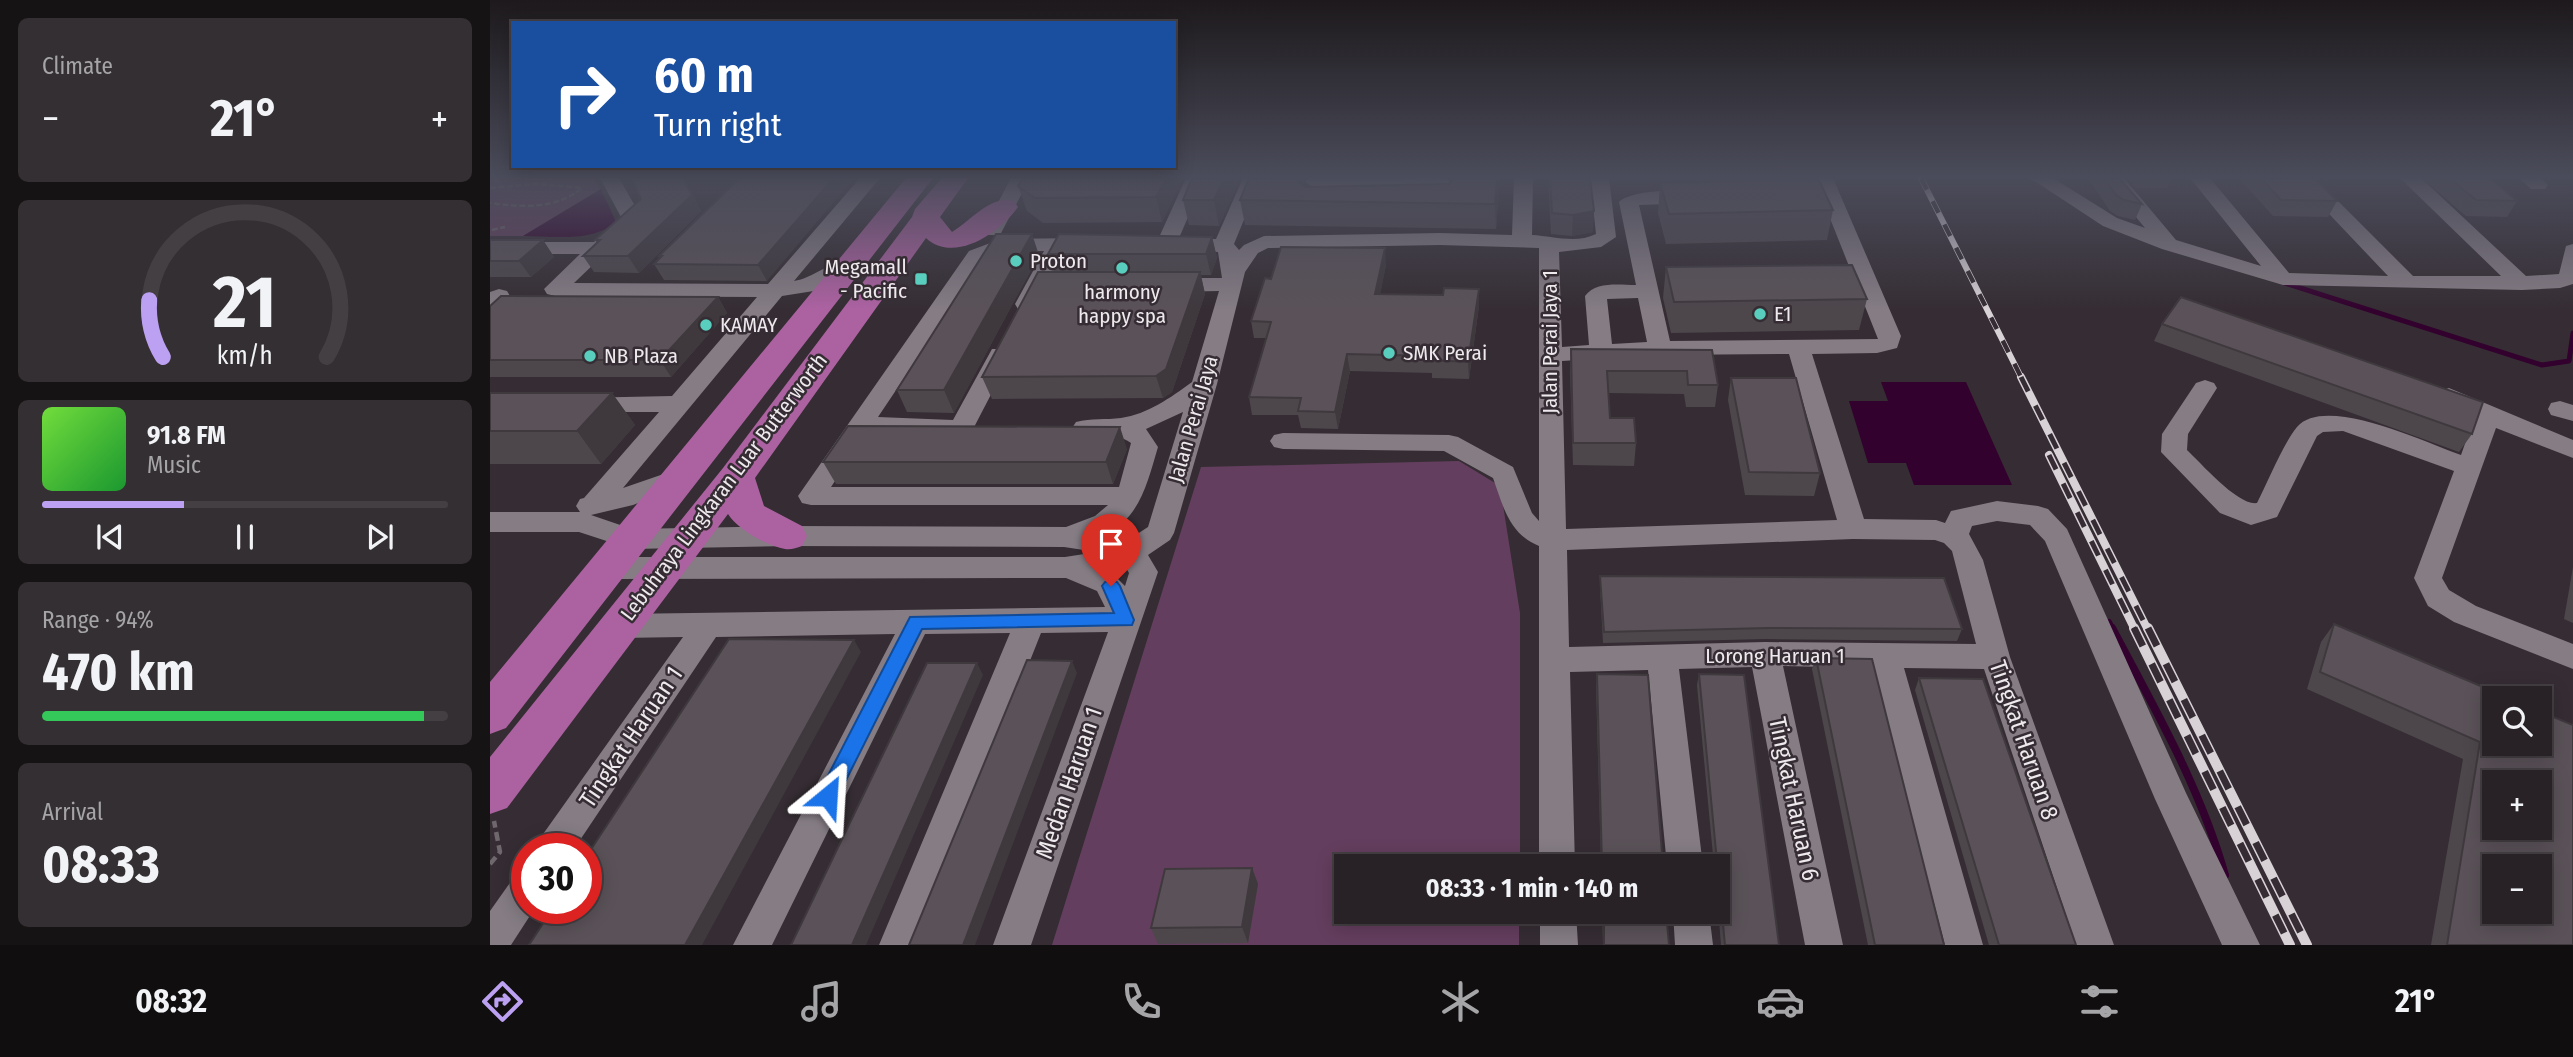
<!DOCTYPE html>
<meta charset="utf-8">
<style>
:root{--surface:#282226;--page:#342f32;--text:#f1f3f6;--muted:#a5a4a7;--line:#443f43;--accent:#bca0f2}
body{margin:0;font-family:"Fira Sans Condensed",sans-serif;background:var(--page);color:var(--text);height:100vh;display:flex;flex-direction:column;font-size:26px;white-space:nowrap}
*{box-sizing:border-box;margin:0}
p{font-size:23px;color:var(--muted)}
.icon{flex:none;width:38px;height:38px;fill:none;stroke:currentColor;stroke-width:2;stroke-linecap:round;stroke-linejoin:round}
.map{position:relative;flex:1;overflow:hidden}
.drawer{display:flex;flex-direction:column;gap:18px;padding:18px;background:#161315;width:490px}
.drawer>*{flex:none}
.banner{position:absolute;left:21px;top:21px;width:665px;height:147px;border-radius:0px;box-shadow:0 4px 18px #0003,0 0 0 2px var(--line);background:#1a4fa0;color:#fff;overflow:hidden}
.fabs{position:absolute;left:1992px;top:686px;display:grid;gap:14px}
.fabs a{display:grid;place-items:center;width:70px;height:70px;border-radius:0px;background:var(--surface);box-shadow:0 4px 18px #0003,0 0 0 2px var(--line);font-size:35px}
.speed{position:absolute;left:21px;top:833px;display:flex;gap:14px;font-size:35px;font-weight:700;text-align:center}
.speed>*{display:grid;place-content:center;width:91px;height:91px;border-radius:50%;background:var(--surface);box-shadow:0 4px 18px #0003,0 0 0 2px var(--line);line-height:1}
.speed .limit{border:10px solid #d22;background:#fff;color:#111}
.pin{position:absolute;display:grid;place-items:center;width:60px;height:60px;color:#fff;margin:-72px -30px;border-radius:50% 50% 50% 0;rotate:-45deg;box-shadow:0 0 7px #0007}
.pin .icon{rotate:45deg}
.me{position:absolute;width:77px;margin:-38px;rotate:27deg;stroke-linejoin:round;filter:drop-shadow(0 0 5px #0008)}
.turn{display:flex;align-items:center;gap:24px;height:147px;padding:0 28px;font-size:32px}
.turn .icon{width:91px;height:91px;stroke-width:2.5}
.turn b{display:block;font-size:49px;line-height:60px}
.big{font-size:52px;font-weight:700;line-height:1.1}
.drawer .card{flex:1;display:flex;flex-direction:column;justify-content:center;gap:10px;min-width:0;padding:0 24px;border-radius:10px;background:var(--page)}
.drawer .dial{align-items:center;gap:0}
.dial svg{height:182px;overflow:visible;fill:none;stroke:var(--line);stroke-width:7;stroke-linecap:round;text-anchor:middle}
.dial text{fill:var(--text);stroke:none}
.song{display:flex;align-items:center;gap:21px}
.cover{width:84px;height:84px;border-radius:10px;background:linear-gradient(135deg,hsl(100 70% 55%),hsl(130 70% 35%))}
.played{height:7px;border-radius:4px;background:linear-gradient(90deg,var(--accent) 35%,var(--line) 35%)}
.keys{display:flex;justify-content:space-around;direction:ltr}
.heat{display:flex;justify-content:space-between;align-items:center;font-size:38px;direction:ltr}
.charge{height:10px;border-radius:5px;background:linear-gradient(90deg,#34c759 94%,var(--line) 0)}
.trip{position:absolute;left:844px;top:854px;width:396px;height:70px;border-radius:0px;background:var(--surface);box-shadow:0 4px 18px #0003,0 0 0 2px var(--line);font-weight:700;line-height:70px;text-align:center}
.tabs{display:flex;height:112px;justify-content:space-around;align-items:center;background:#100e0f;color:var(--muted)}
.tabs .icon{width:49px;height:49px}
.tabs .on{color:var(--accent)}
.tabs b{font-size:32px;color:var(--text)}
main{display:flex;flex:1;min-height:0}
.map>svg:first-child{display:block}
</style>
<main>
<section class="drawer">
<div class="card"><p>Climate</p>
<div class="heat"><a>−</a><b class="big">21°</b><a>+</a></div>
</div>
<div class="card dial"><svg viewBox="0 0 100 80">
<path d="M14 69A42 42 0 1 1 86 69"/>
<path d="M14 69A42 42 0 0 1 8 44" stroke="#bca0f2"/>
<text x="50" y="56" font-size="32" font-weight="700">21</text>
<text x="50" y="72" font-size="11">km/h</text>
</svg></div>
<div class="card">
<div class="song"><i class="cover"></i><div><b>91.8 FM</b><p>Music</p></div></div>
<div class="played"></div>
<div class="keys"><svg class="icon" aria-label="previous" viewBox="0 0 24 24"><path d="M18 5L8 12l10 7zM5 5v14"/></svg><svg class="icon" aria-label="pause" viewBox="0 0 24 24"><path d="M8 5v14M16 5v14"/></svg><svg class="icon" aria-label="next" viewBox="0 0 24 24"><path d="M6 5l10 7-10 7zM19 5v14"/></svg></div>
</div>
<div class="card"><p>Range · 94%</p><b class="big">470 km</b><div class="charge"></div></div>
<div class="card"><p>Arrival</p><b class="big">08:33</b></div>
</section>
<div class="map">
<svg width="2083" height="945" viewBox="0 0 2083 945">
<rect width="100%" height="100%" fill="#352d33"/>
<!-- green -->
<path fill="#643e5e" d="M5,178H102L111,189L33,236H0V180Z
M969,461L1010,486L1030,613V866H856V912H1029V945H562L711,467Z"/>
<!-- water -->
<path fill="#33012e" d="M111,189L126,222C102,243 62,236 33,236Z
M1391,382H1476L1522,485H1424L1416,463H1378L1359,401H1398Z"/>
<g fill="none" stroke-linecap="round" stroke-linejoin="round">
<!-- stream-far2 -->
<path stroke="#33012e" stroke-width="5" d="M1795,283L2052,365L2079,361L2083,333"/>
<!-- stream-far1 -->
<path stroke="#33012e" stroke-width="6" d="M1619,622L1623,630"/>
<!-- stream -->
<path stroke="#33012e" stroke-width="8" d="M1622,628C1665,709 1710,787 1735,875"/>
<!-- path-far1 -->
<path stroke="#6e676c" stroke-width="2.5" stroke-dasharray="6 2.5" stroke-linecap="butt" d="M0,188L47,184L92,188C65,210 33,207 0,203
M2,230L15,227"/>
<!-- path -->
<path stroke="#6e676c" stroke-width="4.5" stroke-dasharray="9 4.5" stroke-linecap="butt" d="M0,864L10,852L4,821"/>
<!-- minor -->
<path fill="#857c84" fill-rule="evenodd" d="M110,178H129L152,218L84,283L278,284L370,178H390L304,281C325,278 345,256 365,262L369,266L365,270L330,290L292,296L133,488L191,468L200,471L204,477L200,483L143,505L101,515L142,529L298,526L576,527L605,516L618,505H321L312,503L308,496L479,251L511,239L599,238L606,240L609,244L606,248L575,250L547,304L544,309H528L525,304L554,251H514L494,259L388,417L463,420L502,349H518L522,354L481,433L472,435L463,432L377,433L341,487H629L641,443C624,431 605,439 586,434L582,428L586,422C601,418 616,420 631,418C658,414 680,398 702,382L729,291L677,292L669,290L666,285L669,280L677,278H732L728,252L676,250L669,248L666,244L696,178H715L689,238L726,239L753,178H771L744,244L749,250L754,245L774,236L950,233L1022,235L1024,178H1043L1042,235C1063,236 1086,244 1106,234L1100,178H1119L1126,237L1111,247L1069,252L1072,347L1099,345L1095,296C1106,281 1129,285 1146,285L1129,202C1139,190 1206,186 1215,197L1205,203L1149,205L1180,341L1388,339L1324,178H1343L1411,336L1407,348L1387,353L1322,354L1374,519L1446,520L1455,523L1461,511L1507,501L1548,506L1558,509L1577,529L1696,793L1770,945H1732L1665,799L1555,541L1540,525L1507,521L1482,526L1479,534L1493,560L1520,657L1624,945H1586L1494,669L1414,668L1493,945H1455L1382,668L1293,666L1353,945H1315L1262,667L1189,669L1213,866H1177L1158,670L1080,672L1085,866H1049V546C1019,534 1013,506 1003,478L954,451L793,449L784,447L780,441L784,435L793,433L959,435L968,437L1023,467L1042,513L1049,521V248L950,245L778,248L768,253L755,272L727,384L684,533L680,540L658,555L668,572L541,945H503L618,632L551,633L427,945H389L520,633L435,634L282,945H243L405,634L226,637L84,849H46L51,837L193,637L130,638L119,634L115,626L119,618L130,614L615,607L607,591L576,578L117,579L107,576L103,568L107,560L117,557H575L607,552L574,547L298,546L141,549L89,532H0V512H90L86,506L90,499L94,498L169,412H95L86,410L83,404L86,398L182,396L267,297L65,296L57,294L54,289L90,254H0V242H104L131,217ZM1148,298L1157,342L1122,344L1117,299ZM1299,354L1347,520L1076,529L1072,361L1170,355ZM693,412L658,527L638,540L617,533C651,517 658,480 668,447L656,429ZM1363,539L1445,540L1454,543L1462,551L1486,644L1275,642L1079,647L1077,550ZM635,566L639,573L635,586L620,571Z
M521,178H540L510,235H496L493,231Z
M819,178H955L965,184L955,190L825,188L815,182Z
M1540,178H1563L1627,218L1655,228L1614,178H1634L1686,240L1771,266L1700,178H1720L1799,273L1898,276L1805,178H1825L1923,276H2011L1910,178H1931L2036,276L2069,274L2076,246L2083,244V284L2070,288L2032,290L1793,285L1672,249L1613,226Z
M2029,178H2051L2058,185L2055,189H2041Z
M9,289L17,291L20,296L8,309L0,311V292Z
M1715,380L1724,383L1727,388L1698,434L1697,450C1711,463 1748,506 1767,503C1778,482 1793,444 1807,427C1835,394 1936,443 1971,455L1984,418L1950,401L1947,396L1950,391L1959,388L2083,440V458L2006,428L1952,578L1959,590L1986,606L2083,644V669L1964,622L1938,606L1924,578L1964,471L1853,431L1833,432L1827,436L1787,517L1761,525L1730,513L1671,452L1672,434L1706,383Z
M2070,401L2083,405V421L2061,415L2058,409L2061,403Z
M37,872V908H45L21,945H0V911L24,877Z
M1050,912H1086L1088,945H1050Z
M1183,912H1219L1223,945H1185Z"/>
<!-- highway -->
<path fill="#ac62a1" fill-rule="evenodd" d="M416,178H443L16,728L0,734V682Z
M452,178H478L450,217L462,232C482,220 500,195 524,201L528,207C510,233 464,264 436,238L265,478L274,506L312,526L317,536L312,546C306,548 301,550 295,549C277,546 247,529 238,514L17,808L0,814V757L233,468L422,217L425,209Z"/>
<defs>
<path id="rail-far2" d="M1431,178L1532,379"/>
<path id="rail-far1" d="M1531,377L1658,630
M1559,455L1645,630"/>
<path id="rail" d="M1644,628L1800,945
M1658,628L1817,945"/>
</defs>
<!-- rail-far2 casing -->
<use href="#rail-far2" stroke="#d8d2d7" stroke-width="6"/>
<!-- rail-far1 casing -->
<use href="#rail-far1" stroke="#d8d2d7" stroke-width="8"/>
<!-- rail casing -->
<use href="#rail" stroke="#d8d2d7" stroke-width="10"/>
<!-- rail-far2 -->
<use href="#rail-far2" stroke="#352d33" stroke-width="4.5" stroke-dasharray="13" stroke-linecap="butt"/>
<!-- rail-far1 -->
<use href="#rail-far1" stroke="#352d33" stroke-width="5" stroke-dasharray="16" stroke-linecap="butt"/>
<!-- rail -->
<use href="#rail" stroke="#352d33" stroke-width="7" stroke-dasharray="20" stroke-linecap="butt"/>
</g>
<!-- wall -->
<path fill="#4d474c" d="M142,178H194L211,211L149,273L104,272L93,256L107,243L105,240L151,199Z
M250,178L277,281L174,280L164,264L170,258L169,256Z
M693,178L672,222L553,223L537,211L528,186Z
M702,178H750L729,226L699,225L693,200Z
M961,178H1010L1006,229L755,225L750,200L813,184L815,187L959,184L962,180Z
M1058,178H1100L1103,232L1082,236L1061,234Z
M1120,178H1324V180L1343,210L1337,240L1176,244L1168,213L1170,183L1254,181L1122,180Z
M1598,178H1629L1652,204L1645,220L1628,216L1620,211Z
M1636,178H1681L1677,188H1646Z
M1749,178H1824L1847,201L1838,217L1783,216Z
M1932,178H2000L2027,201L2017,217L1976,216Z
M722,237L727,258L721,275H711L715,294L682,392L673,398L502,399L492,377L564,272L558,254Z
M0,240H53L64,257L41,277H0Z
M549,255L464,413L417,412L407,390Z
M896,265L890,294L953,295L989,306L979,379L942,378V373L860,371L848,429L811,428L808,415H762L759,397L776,338H764L761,321L781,279Z
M1176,267L1377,299L1369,330L1181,333L1173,298Z
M228,297L237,313L181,377H0V306Z
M1672,324L1982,434L1969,452L1664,341Z
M1081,349L1222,350L1228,385L1225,407H1196L1194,394L1118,393L1120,418L1146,443L1144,466L1083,465L1080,371Z
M1241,378L1330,473L1324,496L1255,495L1238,400Z
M0,393H122L145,425L111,464H0Z
M637,449L623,484H346L333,462Z
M2083,567V623L2074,619Z
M1110,576L1472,629L1467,641L1275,639L1113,643L1110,588Z
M1844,624L2083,725V945H1941L1973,759L1817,689L1831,642Z
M1326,658L1454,945H1378L1322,669Z
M1107,674L1173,866H1111L1106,686Z
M1209,674L1289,945H1231L1227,895V866H1224L1207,685Z
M1429,678L1586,945H1499L1425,690Z
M762,868L768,884L758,943L668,944L661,928Z
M1112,912H1176L1179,945H1113Z"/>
<!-- shaded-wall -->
<path fill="#3f393e" d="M193,178L211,211L149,273L138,256Z
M344,178H364L277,281L268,265Z
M676,178H693L672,222L666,197Z
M734,178H750L729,226L724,200Z
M803,178H815L807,202Z
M1007,178H1010L1006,229L1005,204Z
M1104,211L1103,232L1082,236L1083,215Z
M542,234L549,255L464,413L454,390Z
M722,237L727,258L721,275L716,254Z
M53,240L64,257L41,277L29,261Z
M895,248L896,265L887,311L885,294Z
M710,272L715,294L682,392L673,398L666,376Z
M989,289V306L979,379L978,362Z
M228,297L237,313L181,377L170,360Z
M857,354L860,371L848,429L845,412Z
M122,393L145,425L111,464L87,431Z
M630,427L637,449L623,484L616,462Z
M364,640L371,652L212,945H195Z
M582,661L587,673L485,945H473Z
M487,663L493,675L376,945H362Z
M762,868L768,884L758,943L752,927Z"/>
<!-- building -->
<path fill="#5a5258" stroke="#3f393e" stroke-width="2" fill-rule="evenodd" d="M142,178H193L202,195L138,256H93L110,240H105L151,199Z
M250,178H344L268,265L164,264L172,256H169Z
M533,178H676L666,197L545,198L528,186Z
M702,178H734L724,200H693Z
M759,178H803L815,187L959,184L964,178H1007L1005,204L750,200Z
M1060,178H1100L1104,211L1083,215L1062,213Z
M1614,178H1629L1652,204L1634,200L1626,195Z
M1771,178H1824L1847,201L1791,200Z
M1959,178H2000L2027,201L1986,200Z
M1329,180L1343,210L1179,214L1170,183Z
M506,234H542L454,390H407Z
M569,234L722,237L716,254H558Z
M0,240H53L29,261H0Z
M791,247L895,248L885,294L953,295L954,288L989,289L978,362L941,360L942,356L857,354L845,412L808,411L811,398L759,397L781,322L761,321L775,278L781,279Z
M1362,265L1377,299L1184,302L1176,267Z
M548,272H710L676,369L666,376L492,377Z
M11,296L228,297L170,360H0V306Z
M1691,297L1993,402L1982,434L1672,324Z
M1081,349L1222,350L1228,385H1198L1197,371H1117L1120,418H1144L1146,443H1083Z
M1241,378H1306L1330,473L1259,472Z
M0,393H122L87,431H0Z
M358,426L630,427L616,462H333Z
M1110,576L1454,578L1472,629L1278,628L1114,632Z
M1844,624L2019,698H2004V744H2049V711L2083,725V945H1957L1990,742L1830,672ZM2004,782H2049V828H2004ZM2004,866H2049V912H2004Z
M239,639L364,640L195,945H39L63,908H96V857Z
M1326,658L1382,659L1454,945H1385Z
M537,660L582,661L473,945H419Z
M437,663H487L362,945H301Z
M1107,674L1158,675L1173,866H1112Z
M1209,674L1254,675L1289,945H1235Z
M1429,678L1493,679L1586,945H1509Z
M762,868L752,927L661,928L675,869Z
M1114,912H1176L1179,945H1114Z"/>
<!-- sky -->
<linearGradient id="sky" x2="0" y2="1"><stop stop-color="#1d191c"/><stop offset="0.57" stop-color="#4b4c5b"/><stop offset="1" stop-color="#4b4c5b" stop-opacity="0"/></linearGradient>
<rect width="2083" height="310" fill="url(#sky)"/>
<!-- route -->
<path fill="#1a73e8" stroke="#114b97" stroke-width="2" d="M621,580L627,582L630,586L644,620L642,625L432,629L345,802L338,805L331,802L328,796L331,789L420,617L624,613L612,586L615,582Z"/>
<!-- markers -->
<g fill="#5acebe" stroke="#352d33" stroke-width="2.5">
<circle cx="526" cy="261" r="7"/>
<circle cx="632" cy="268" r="7"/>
<rect x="424" y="272" width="14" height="14" rx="3.5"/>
<circle cx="1270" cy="314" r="7"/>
<circle cx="216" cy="325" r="7"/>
<circle cx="899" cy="353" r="7"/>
<circle cx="100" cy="356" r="7"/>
</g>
<g text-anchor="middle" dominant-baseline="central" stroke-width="5" stroke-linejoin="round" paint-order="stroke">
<!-- poi labels -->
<g font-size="21" fill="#eee9ed" stroke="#352d33" text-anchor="start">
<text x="540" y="261">Proton</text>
<text x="417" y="267" text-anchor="end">Megamall<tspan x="417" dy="24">- Pacific</tspan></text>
<text x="632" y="292" text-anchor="middle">harmony<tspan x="632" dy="24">happy spa</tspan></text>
<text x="1284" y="314">E1</text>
<text x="230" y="325">KAMAY</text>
<text x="913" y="353">SMK Perai</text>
<text x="114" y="356">NB Plaza</text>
</g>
<!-- street labels -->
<g font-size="21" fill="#eee9ed" stroke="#352d33">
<text transform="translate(1060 342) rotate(-90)">Jalan Perai Jaya 1</text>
<text transform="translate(703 419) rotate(-74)">Jalan Perai Jaya</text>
<text transform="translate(234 487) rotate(-53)">Lebuhraya Lingkaran Luar Butterworth</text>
<text x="1285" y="656">Lorong Haruan 1</text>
</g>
<!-- near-street labels -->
<g font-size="24" fill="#eee9ed" stroke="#352d33">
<text transform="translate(141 737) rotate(-56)">Tingkat Haruan 1</text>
<text transform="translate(1534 740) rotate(71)">Tingkat Haruan 8</text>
<text transform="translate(579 783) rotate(-71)">Medan Haruan 1</text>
<text transform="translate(1304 799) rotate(78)">Tingkat Haruan 6</text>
</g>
</g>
</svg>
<div class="fabs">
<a><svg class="icon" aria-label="search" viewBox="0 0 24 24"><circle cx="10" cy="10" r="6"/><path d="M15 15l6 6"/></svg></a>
<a>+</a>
<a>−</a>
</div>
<div class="speed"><div class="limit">30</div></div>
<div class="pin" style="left:621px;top:586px;background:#d93025"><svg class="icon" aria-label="arrive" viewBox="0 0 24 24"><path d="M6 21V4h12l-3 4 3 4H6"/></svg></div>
<svg class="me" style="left:338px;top:796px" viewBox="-20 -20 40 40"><path d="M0-17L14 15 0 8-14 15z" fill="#1a73e8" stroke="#fff" stroke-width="4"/></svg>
<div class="trip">08:33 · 1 min · 140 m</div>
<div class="banner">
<div class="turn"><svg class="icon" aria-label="right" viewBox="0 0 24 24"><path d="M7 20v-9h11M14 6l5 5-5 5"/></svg><div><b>60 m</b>Turn right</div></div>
</div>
</div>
</main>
<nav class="tabs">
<b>08:32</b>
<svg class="icon on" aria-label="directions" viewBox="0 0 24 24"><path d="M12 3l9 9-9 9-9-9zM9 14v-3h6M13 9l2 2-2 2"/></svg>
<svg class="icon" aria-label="music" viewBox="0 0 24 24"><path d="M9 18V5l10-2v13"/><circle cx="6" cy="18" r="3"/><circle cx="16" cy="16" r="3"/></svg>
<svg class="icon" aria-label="phone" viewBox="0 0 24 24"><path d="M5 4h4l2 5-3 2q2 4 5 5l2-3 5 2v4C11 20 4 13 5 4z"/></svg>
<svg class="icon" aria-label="climate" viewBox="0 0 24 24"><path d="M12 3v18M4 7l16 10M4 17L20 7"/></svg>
<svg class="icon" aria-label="car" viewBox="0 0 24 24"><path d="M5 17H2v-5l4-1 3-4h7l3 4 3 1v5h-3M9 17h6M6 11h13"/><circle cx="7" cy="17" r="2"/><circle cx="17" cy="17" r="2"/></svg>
<svg class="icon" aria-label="filters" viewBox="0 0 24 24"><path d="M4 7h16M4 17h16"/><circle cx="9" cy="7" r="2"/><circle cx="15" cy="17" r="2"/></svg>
<b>21°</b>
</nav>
